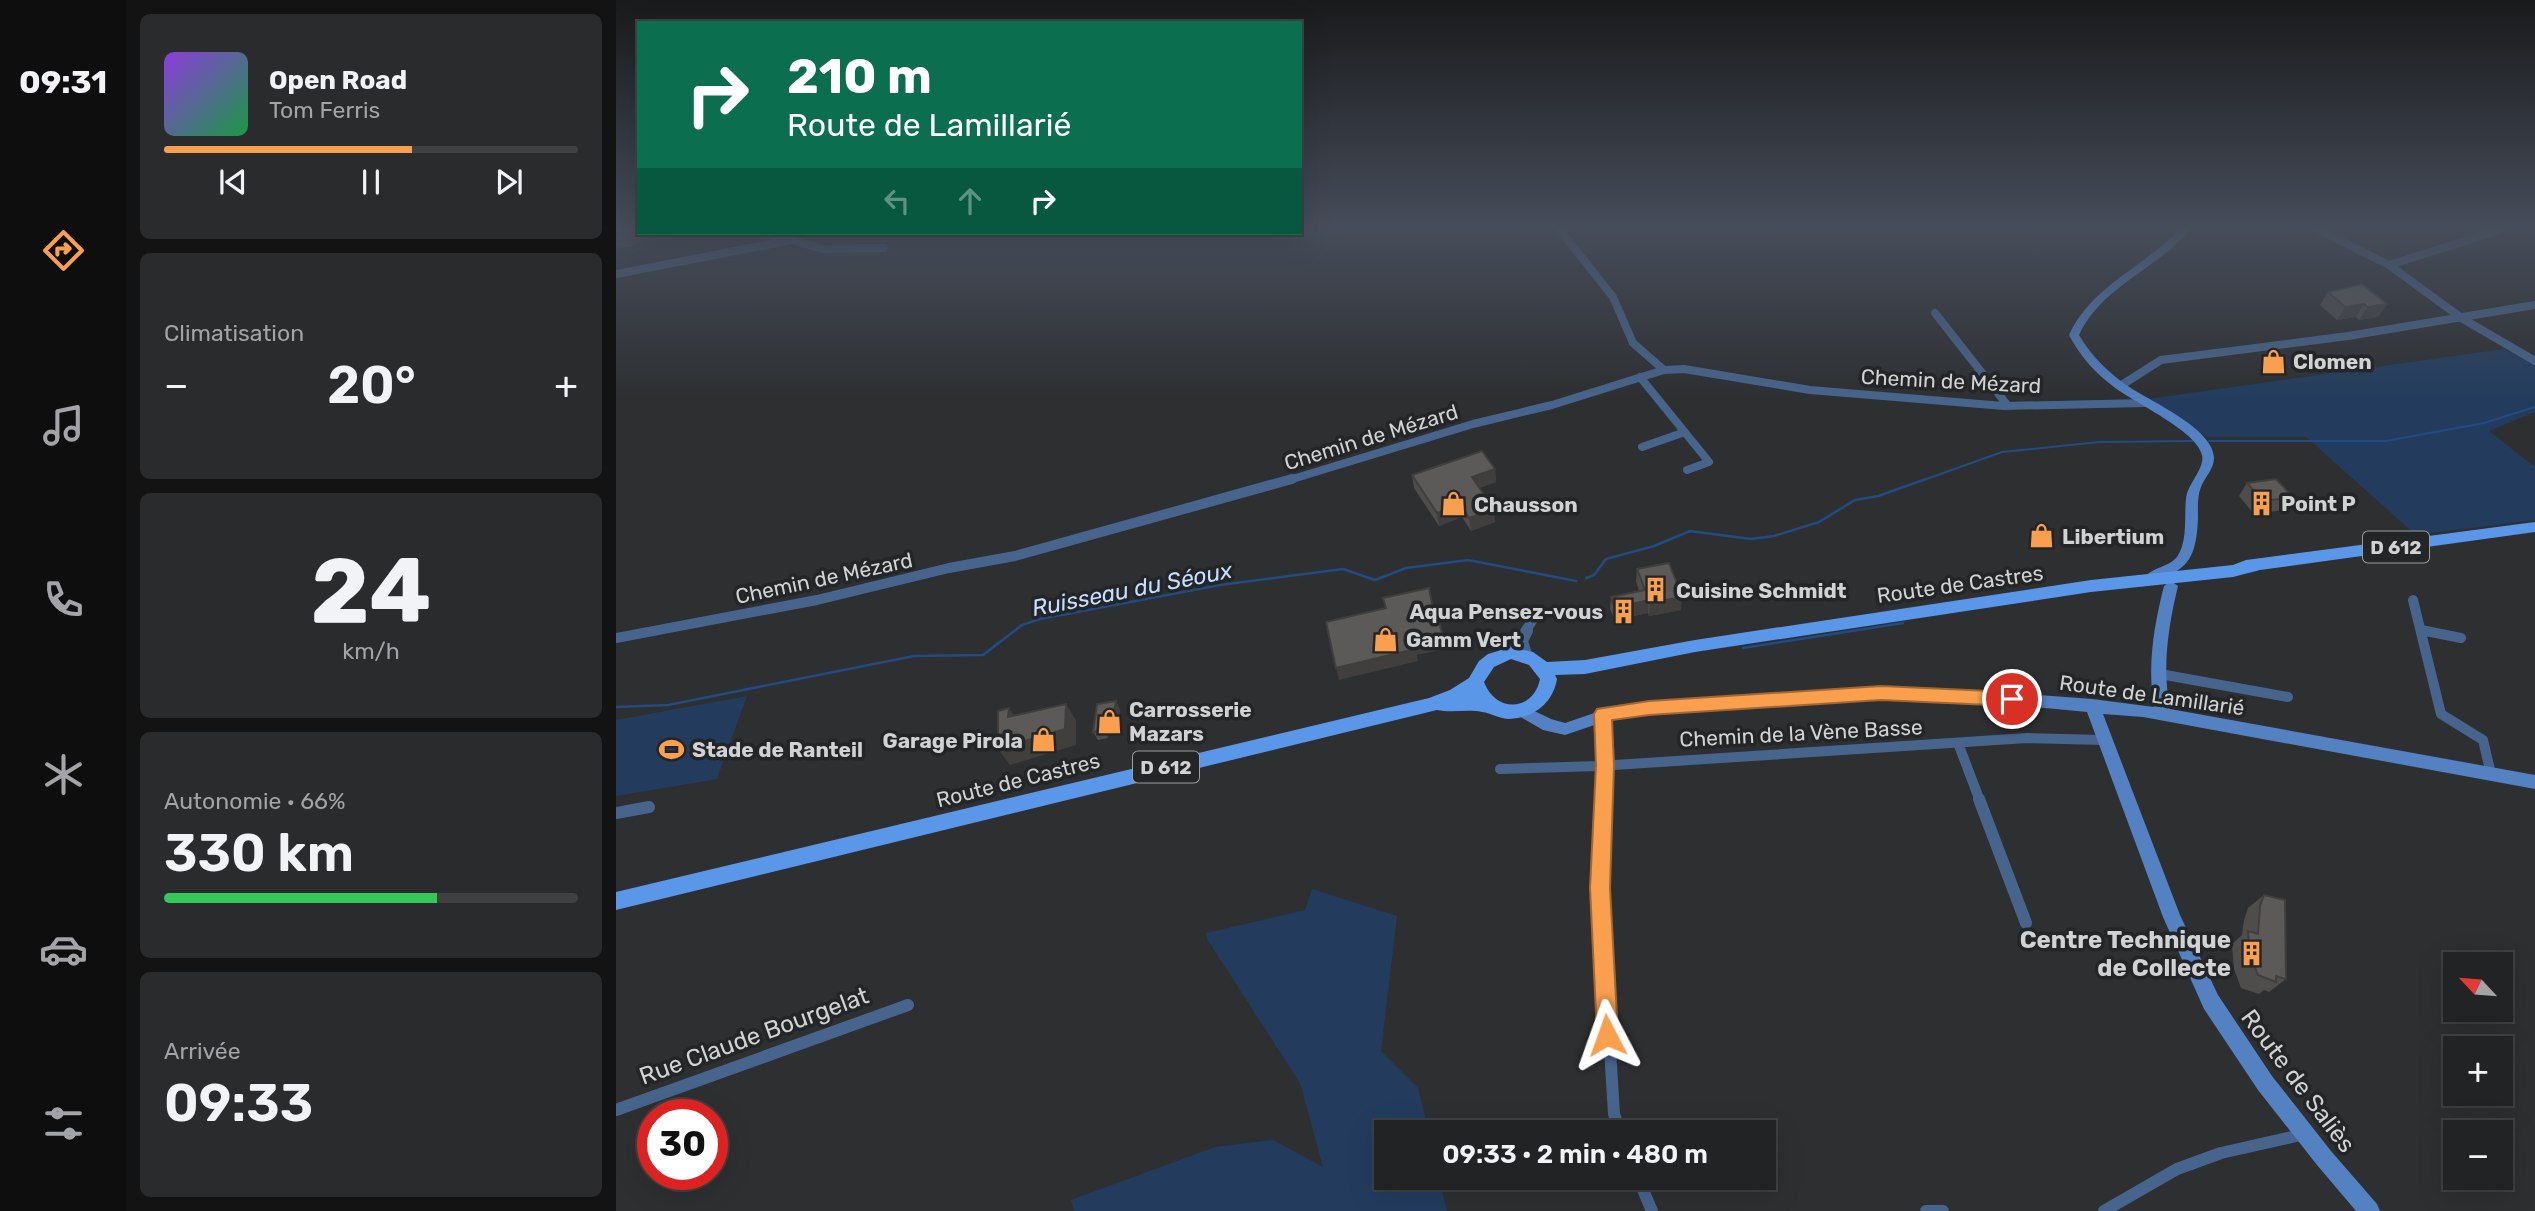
<!DOCTYPE html>
<html lang="fr">
<meta charset="utf-8">
<style>
:root{--surface:#222325;--page:#2a2b2d;--text:#f1f3f6;--muted:#a2a4a7;--line:#3f4042;--accent:#fa9f4e}
body{margin:0;font-family:Rubik,sans-serif;background:var(--page);color:var(--text);height:100vh;display:flex;flex-direction:column;font-size:26px;white-space:nowrap}
*{box-sizing:border-box;margin:0}
p{font-size:23px;color:var(--muted)}
.icon{flex:none;width:38px;height:38px;fill:none;stroke:currentColor;stroke-width:2;stroke-linecap:round;stroke-linejoin:round}
.map{position:relative;flex:1;overflow:hidden}
.details{display:flex;flex-direction:column;gap:14px;padding:14px;background:#131314;width:490px}
.details>*{flex:none}
.banner{position:absolute;left:21px;top:21px;width:665px;height:214px;border-radius:0px;box-shadow:0 7px 28px #0002,0 0 0 2px var(--line);background:#0b6e4f;color:#fff;overflow:hidden}
.needle{width:46px;rotate:296deg}
.controls{position:absolute;left:1827px;top:952px;display:grid;gap:14px}
.controls a{display:grid;place-items:center;width:70px;height:70px;border-radius:0px;background:var(--surface);box-shadow:0 7px 28px #0002,0 0 0 2px var(--line);font-size:35px}
.speed{position:absolute;left:21px;top:1099px;display:flex;gap:14px;font-size:35px;font-weight:700;text-align:center}
.speed>*{display:grid;place-content:center;width:91px;height:91px;border-radius:50%;background:var(--surface);box-shadow:0 7px 28px #0002,0 0 0 2px var(--line);line-height:1}
.speed .limit{border:10px solid #d22;background:#fff;color:#111}
.pin{position:absolute;display:grid;place-items:center;width:60px;height:60px;color:#fff;margin:-30px;border:4px solid #fff;border-radius:50%;box-shadow:0 2px 7px #0007}
.me{position:absolute;width:77px;margin:-38px;rotate:356deg;stroke-linejoin:round;filter:drop-shadow(0 0 5px #0008)}
.turn{display:flex;align-items:center;gap:24px;height:147px;padding:0 35px;font-size:32px}
.turn .icon{width:91px;height:91px;stroke-width:2.5}
.turn b{display:block;font-size:49px;line-height:60px}
.lanes{display:flex;align-items:center;height:66px;padding:0 35px;background:#0003;justify-content:center;gap:35px;direction:ltr}
.lanes .off{opacity:.35}
.big{font-size:52px;font-weight:600;line-height:1.1}
.details .tile{flex:1;display:flex;flex-direction:column;justify-content:center;gap:10px;min-width:0;padding:0 24px;border-radius:10px;background:var(--page)}
.details .dial{align-items:center;gap:0}
.dial b{font-size:91px;line-height:1}
.song{display:flex;align-items:center;gap:21px}
.cover{width:84px;height:84px;border-radius:10px;background:linear-gradient(135deg,hsl(270 70% 55%),hsl(140 70% 35%))}
.played{height:7px;border-radius:4px;background:linear-gradient(90deg,var(--accent) 60%,var(--line) 60%)}
.keys{display:flex;justify-content:space-around;direction:ltr}
.heat{display:flex;justify-content:space-between;align-items:center;font-size:38px;direction:ltr}
.charge{height:10px;border-radius:5px;background:linear-gradient(90deg,#34c759 66%,var(--line) 0)}
.trip{position:absolute;left:758px;top:1120px;width:402px;height:70px;border-radius:0px;background:var(--surface);box-shadow:0 7px 28px #0002,0 0 0 2px var(--line);font-weight:600;line-height:70px;text-align:center}
main{display:flex;flex:1;min-height:0}
.tabs{display:flex;flex-direction:column;width:126px;justify-content:space-around;align-items:center;background:#0e0e0f;color:var(--muted)}
.tabs .icon{width:49px;height:49px}
.tabs .active{color:var(--accent)}
.tabs b{font-size:32px;color:var(--text)}
.map>svg:first-child{display:block}
</style>
<main>
<nav class="tabs">
<b>09:31</b>
<svg class="icon active" aria-label="directions" viewBox="0 0 24 24"><path d="M12 3l9 9-9 9-9-9zM9 14v-3h6M13 9l2 2-2 2"/></svg>
<svg class="icon" aria-label="music" viewBox="0 0 24 24"><path d="M9 18V5l10-2v13"/><circle cx="6" cy="18" r="3"/><circle cx="16" cy="16" r="3"/></svg>
<svg class="icon" aria-label="phone" viewBox="0 0 24 24"><path d="M5 4h4l2 5-3 2q2 4 5 5l2-3 5 2v4C11 20 4 13 5 4z"/></svg>
<svg class="icon" aria-label="climate" viewBox="0 0 24 24"><path d="M12 3v18M4 7l16 10M4 17L20 7"/></svg>
<svg class="icon" aria-label="car" viewBox="0 0 24 24"><path d="M5 17H2v-5l4-1 3-4h7l3 4 3 1v5h-3M9 17h6M6 11h13"/><circle cx="7" cy="17" r="2"/><circle cx="17" cy="17" r="2"/></svg>
<svg class="icon" aria-label="filters" viewBox="0 0 24 24"><path d="M4 7h16M4 17h16"/><circle cx="9" cy="7" r="2"/><circle cx="15" cy="17" r="2"/></svg>
</nav>
<section class="details">
<div class="tile">
<div class="song"><i class="cover"></i><div><b>Open Road</b><p>Tom Ferris</p></div></div>
<div class="played"></div>
<div class="keys"><svg class="icon" aria-label="previous" viewBox="0 0 24 24"><path d="M18 5L8 12l10 7zM5 5v14"/></svg><svg class="icon" aria-label="pause" viewBox="0 0 24 24"><path d="M8 5v14M16 5v14"/></svg><svg class="icon" aria-label="next" viewBox="0 0 24 24"><path d="M6 5l10 7-10 7zM19 5v14"/></svg></div>
</div>
<div class="tile"><p>Climatisation</p>
<div class="heat"><a>−</a><b class="big">20°</b><a>+</a></div>
</div>
<div class="tile dial"><b>24</b><p>km/h</p></div>
<div class="tile"><p>Autonomie · 66%</p><b class="big">330 km</b><div class="charge"></div></div>
<div class="tile"><p>Arrivée</p><b class="big">09:33</b></div>
</section>
<div class="map">
<svg width="1919" height="1211" viewBox="0 0 1919 1211">
<rect width="100%" height="100%" fill="#2d2f31"/>
<!-- green -->
<path fill="#233c5e" d="M1888,349L1919,365V412L1873,431L1919,467V520L1800,535L1690,437H1590L1532,399Z
M131,696L101,779L0,796V720Z
M696,889L781,916L765,1051L802,1088L813,1132H770V1178H823L831,1211H458L455,1200L599,1147L657,1140L707,1167L684,1083L591,939L590,933L689,910Z"/>
<g fill="none" stroke-linecap="round" stroke-linejoin="round">
<!-- stream-far1 -->
<path stroke="#224b81" stroke-width="2" d="M1593,441H1770L1868,423L1919,407
M1305,481L1386,452L1483,442L1577,441"/>
<!-- stream -->
<path stroke="#224b81" stroke-width="2.5" d="M970,578L978,575L990,559L1038,546L1074,531L1135,539L1158,536L1203,522L1239,500L1262,496L1310,479
M1127,648L1287,623
M0,707L52,705L298,656L367,655L406,625L424,619L604,585L727,569L759,580L790,568L852,560L960,581"/>
<!-- street-far2 -->
<path stroke="#47648c" stroke-width="8" d="M944,230L997,297L1017,343L1048,370
M1703,230L1773,265L1847,319L1919,361
M148,233L207,249L268,248
M1773,265L1884,230
M0,274L171,241
M1319,313L1392,406
M1024,377L1093,462L1071,470
M1504,386L1545,360L1732,336L1919,305
M1026,447L1069,432
M670,481L857,424L936,405L1048,370L1068,369L1194,390L1388,406L1529,403"/>
<!-- street-far1 -->
<path stroke="#47648c" stroke-width="10" d="M1797,600L1825,714L1867,740L1875,774
M1805,630L1845,638
M912,631L907,641L912,657
M0,638L201,600L333,568L399,556L676,479
M895,653L916,621
M1544,674L1672,697
M987,714L988,801
M1342,743L1364,801
M884,769L983,766L1411,738L1489,740"/>
<!-- street -->
<path stroke="#47648c" stroke-width="12" d="M988,799L984,888L998,1114L1004,1132
M1363,799L1410,923
M0,813L33,807
M0,1110L292,1005
M1022,1178L1036,1211
M1310,1211H1327
M1488,1211L1561,1169L1605,1153L1689,1134"/>
<!-- secondary -->
<path fill="#5381c1" fill-rule="evenodd" d="M1563,230H1574C1541,269 1485,287 1463,335C1474,354 1489,369 1506,382C1528,399 1598,427 1598,458C1598,469 1589,477 1585,487C1581,497 1582,508 1582,519C1580,556 1574,570 1537,581L1530,576C1537,567 1553,567 1561,557C1572,541 1568,517 1570,499C1571,484 1589,469 1586,455C1581,431 1517,402 1498,387C1479,373 1464,356 1453,335C1475,287 1527,267 1563,230Z
M1555,581L1562,586C1552,627 1546,668 1554,709L1919,775V789L1527,717L1487,714L1564,915L1602,995L1656,1076L1715,1151L1761,1204L1764,1211H1740L1701,1165L1642,1090L1588,1009L1547,917L1471,712L1396,705L1265,699L1002,717L949,735L927,730L901,715L898,711L901,707L906,705L935,719L949,723L1002,705L1265,687L1396,693L1476,699L1538,707C1531,666 1538,625 1548,586Z"/>
<!-- primary -->
<path fill="#5b97e9" fill-rule="evenodd" d="M1919,522V532L1644,570L1617,577L1475,592L1079,652L969,674L939,675L941,679C937,703 918,718 893,719C884,719 875,713 866,712C852,709 836,713 821,710L0,910V892L813,698L834,690L853,678L863,661L872,654L895,647L917,652L931,662L969,660L1079,640L1475,580L1617,565L1630,560ZM895,659L913,665L924,679C918,711 880,714 868,682L878,667Z"/>
</g>
<!-- wall -->
<path fill="#4f4d4c" d="M0,230L23,233H30L16,247L0,248Z
M1712,292L1771,304L1762,317L1743,320L1740,317L1721,320L1704,305Z
M879,469L880,482L863,488L879,522L855,531L846,517L823,526L798,488L796,475Z
M1631,483L1677,497L1668,510L1638,514L1623,496Z
M1021,569L1065,610L1033,616L1032,613L999,620L994,609L995,597L1023,591L1020,581Z
M504,709L501,730L493,731L492,738L482,740L477,732Z
M1648,895L1670,979L1653,992L1648,990L1643,994L1625,988L1618,969L1616,944L1626,935L1628,920L1632,908Z"/>
<!-- shaded-wall -->
<path fill="#403f3e" d="M11,230H23V233H30L16,247L7,235Z
M1748,304L1740,317L1721,320L1729,307Z
M1771,304L1762,317L1743,320L1752,307Z
M879,469L880,482L858,490L856,477Z
M845,505L846,517L823,526L821,513Z
M878,509L879,522L855,531L853,518Z
M1066,597L1065,610L1033,616L1034,603Z
M1033,600L1032,613L999,620V608Z
M827,636L829,649L801,655L802,661L723,680L720,668L798,643Z
M500,701L504,709L501,730L496,722Z
M450,704L460,720V745L394,765L382,749Z
M393,708L404,724L392,717Z
M488,723L493,731L492,738L487,730Z"/>
<!-- building -->
<path fill="#5c5a58" stroke="#403f3e" stroke-width="2" d="M0,230H11L7,235H0Z
M1746,284L1771,304L1752,307L1748,304L1729,307L1712,292Z
M866,451L879,469L856,477L878,509L853,518L845,505L821,513L796,475Z
M1660,479L1677,497L1647,501L1631,483Z
M1053,563L1066,597L1034,603L1033,600L999,608L995,597L1029,590L1021,569Z
M813,588L818,615H821L827,636L798,643L799,649L720,668L710,622L770,608L767,598Z
M500,701L496,722L488,723L487,730L477,732L481,704Z
M450,704L449,729L382,749V711L393,708L392,717Z
M1648,895L1669,900L1670,979L1660,976V982L1642,975L1634,956L1632,931L1642,934L1644,906Z"/>
<!-- sky -->
<linearGradient id="sky" x2="0" y2="1"><stop stop-color="#191a1b"/><stop offset="0.57" stop-color="#464d5a"/><stop offset="1" stop-color="#464d5a" stop-opacity="0"/></linearGradient>
<rect width="1919" height="400" fill="url(#sky)"/>
<!-- route -->
<path fill="#fa9f4e" stroke="#a26733" stroke-width="2" d="M1265,686L1396,692L1402,694L1405,699L1402,704L1396,706L1265,700L1033,715L996,720L998,765L994,888L1002,1035L999,1043L991,1046L984,1043L981,1035L974,888L980,765L978,714L981,709L1033,701Z"/>
<!-- icons -->
<defs>
<symbol id="shop-bare" viewBox="-9 -9 18 18"><path d="M-5-2.5h2.3a2.7 3.5 0 0 1 5.4 0H5L5.5 6h-11ZM-1.5-2.5h3a1.5 2.3 0 0 0-3 0Z" fill="#fa9f4e" stroke="#232527" stroke-width="2.5" paint-order="stroke"/></symbol>
<symbol id="building-bare" viewBox="-9 -9 18 18"><path d="M-4-6H4V6H1V3H-1V6H-4ZM-2.5-4.3h1.7v1.8h-1.7ZM.8-4.3h1.7v1.8H.8ZM-2.5-1h1.7V.8h-1.7ZM.8-1h1.7V.8H.8Z" fill="#fa9f4e" stroke="#232527" stroke-width="2.5" paint-order="stroke"/></symbol>
<symbol id="stadium-bare" viewBox="-9 -9 18 18"><path d="M0-5a6.5 5 0 1 0 0 10a6.5 5 0 1 0 0-10ZM-3.5-1.8h7v3.6h-7Z" fill="#fa9f4e" stroke="#232527" stroke-width="2.5" paint-order="stroke"/></symbol>
</defs>
<g fill-rule="evenodd">
<use href="#shop-bare" x="1640" y="344" width="35" height="35"/>
<use href="#building-bare" x="1628" y="486" width="35" height="35"/>
<use href="#shop-bare" x="820" y="486" width="35" height="35"/>
<use href="#shop-bare" x="1408" y="518" width="35" height="35"/>
<use href="#building-bare" x="1022" y="572" width="35" height="35"/>
<use href="#building-bare" x="990" y="594" width="35" height="35"/>
<use href="#shop-bare" x="752" y="622" width="35" height="35"/>
<use href="#shop-bare" x="476" y="704" width="35" height="35"/>
<use href="#shop-bare" x="410" y="722" width="35" height="35"/>
<use href="#stadium-bare" x="38" y="732" width="35" height="35"/>
<use href="#building-bare" x="1618" y="936" width="35" height="35"/>
</g>
<g text-anchor="middle" dominant-baseline="central" stroke-width="7" stroke-linejoin="round" paint-order="stroke">
<!-- shield labels -->
<g fill="#232527" stroke="#9d9e9f" stroke-width="2">
<rect x="1747" y="531.5" width="66" height="31" rx="5"/>
<rect x="517" y="751.5" width="66" height="31" rx="5"/>
</g>
<g font-size="19" font-weight="bold" fill="#d1d2d3">
<text x="1780" y="547">D 612</text>
<text x="550" y="767">D 612</text>
</g>
<!-- poi labels -->
<g font-size="21" font-weight="bold" fill="#d1d2d3" stroke="#232527" text-anchor="start">
<text x="1677" y="361">Clomen</text>
<text x="1665" y="503">Point P</text>
<text x="858" y="504">Chausson</text>
<text x="1446" y="536">Libertium</text>
<text x="1060" y="590">Cuisine Schmidt</text>
<text x="987" y="611" text-anchor="end">Aqua Pensez-vous</text>
<text x="790" y="639">Gamm Vert</text>
<text x="513" y="709">Carrosserie<tspan x="513" dy="24">Mazars</tspan></text>
<text x="407" y="740" text-anchor="end">Garage Pirola</text>
<text x="76" y="749">Stade de Ranteil</text>
</g>
<!-- street labels -->
<g font-size="21" fill="#d1d2d3" stroke="#232527">
<text transform="translate(1335 381) rotate(3)">Chemin de Mézard</text>
<text transform="translate(755 437) rotate(-17)">Chemin de Mézard</text>
<text transform="translate(208 578) rotate(-12)">Chemin de Mézard</text>
<text transform="translate(1344 584) rotate(-8)">Route de Castres</text>
<text transform="translate(1536 695) rotate(8)">Route de Lamillarié</text>
<text transform="translate(1185 733) rotate(-3)">Chemin de la Vène Basse</text>
<text transform="translate(402 780) rotate(-14)">Route de Castres</text>
</g>
<!-- water labels -->
<g font-size="23" font-style="italic" fill="#c6deff" stroke="#232527">
<text transform="translate(516 589) rotate(-11)">Ruisseau du Séoux</text>
</g>
<!-- near-poi labels -->
<g font-size="24" font-weight="bold" fill="#d1d2d3" stroke="#232527" text-anchor="end">
<text x="1615" y="940">Centre Technique<tspan x="1615" dy="28">de Collecte</tspan></text>
</g>
<!-- near-street labels -->
<g font-size="24" fill="#d1d2d3" stroke="#232527">
<text transform="translate(138 1036) rotate(-20)">Rue Claude Bourgelat</text>
<text transform="translate(1682 1081) rotate(53)">Route de Saliès</text>
</g>
</g>
</svg>
<div class="controls">
<a><svg class="needle" viewBox="-14 -14 28 28"><path d="M0-13l5 13h-10z" fill="#e53935"/><path d="M0 13l5-13h-10z" fill="#a2a4a7"/></svg></a>
<a>+</a>
<a>−</a>
</div>
<div class="speed"><div class="limit">30</div></div>
<div class="pin" style="left:1396px;top:699px;background:#d93025"><svg class="icon" aria-label="arrive" viewBox="0 0 24 24"><path d="M6 21V4h12l-3 4 3 4H6"/></svg></div>
<svg class="me" style="left:991px;top:1035px" viewBox="-20 -20 40 40"><path d="M0-17L14 15 0 8-14 15z" fill="#fa9f4e" stroke="#fff" stroke-width="4"/></svg>
<div class="trip">09:33 · 2 min · 480 m</div>
<div class="banner">
<div class="turn"><svg class="icon" aria-label="right" viewBox="0 0 24 24"><path d="M7 20v-9h11M14 6l5 5-5 5"/></svg><div><b>210 m</b>Route de Lamillarié</div></div>
<div class="lanes"><svg class="icon off" aria-label="left" viewBox="0 0 24 24"><path d="M17 20v-9H6M10 6l-5 5 5 5"/></svg><svg class="icon off" aria-label="ahead" viewBox="0 0 24 24"><path d="M12 20V5M6 11l6-6 6 6"/></svg><svg class="icon" aria-label="right" viewBox="0 0 24 24"><path d="M7 20v-9h11M14 6l5 5-5 5"/></svg></div>
</div>
</div>
</main>
